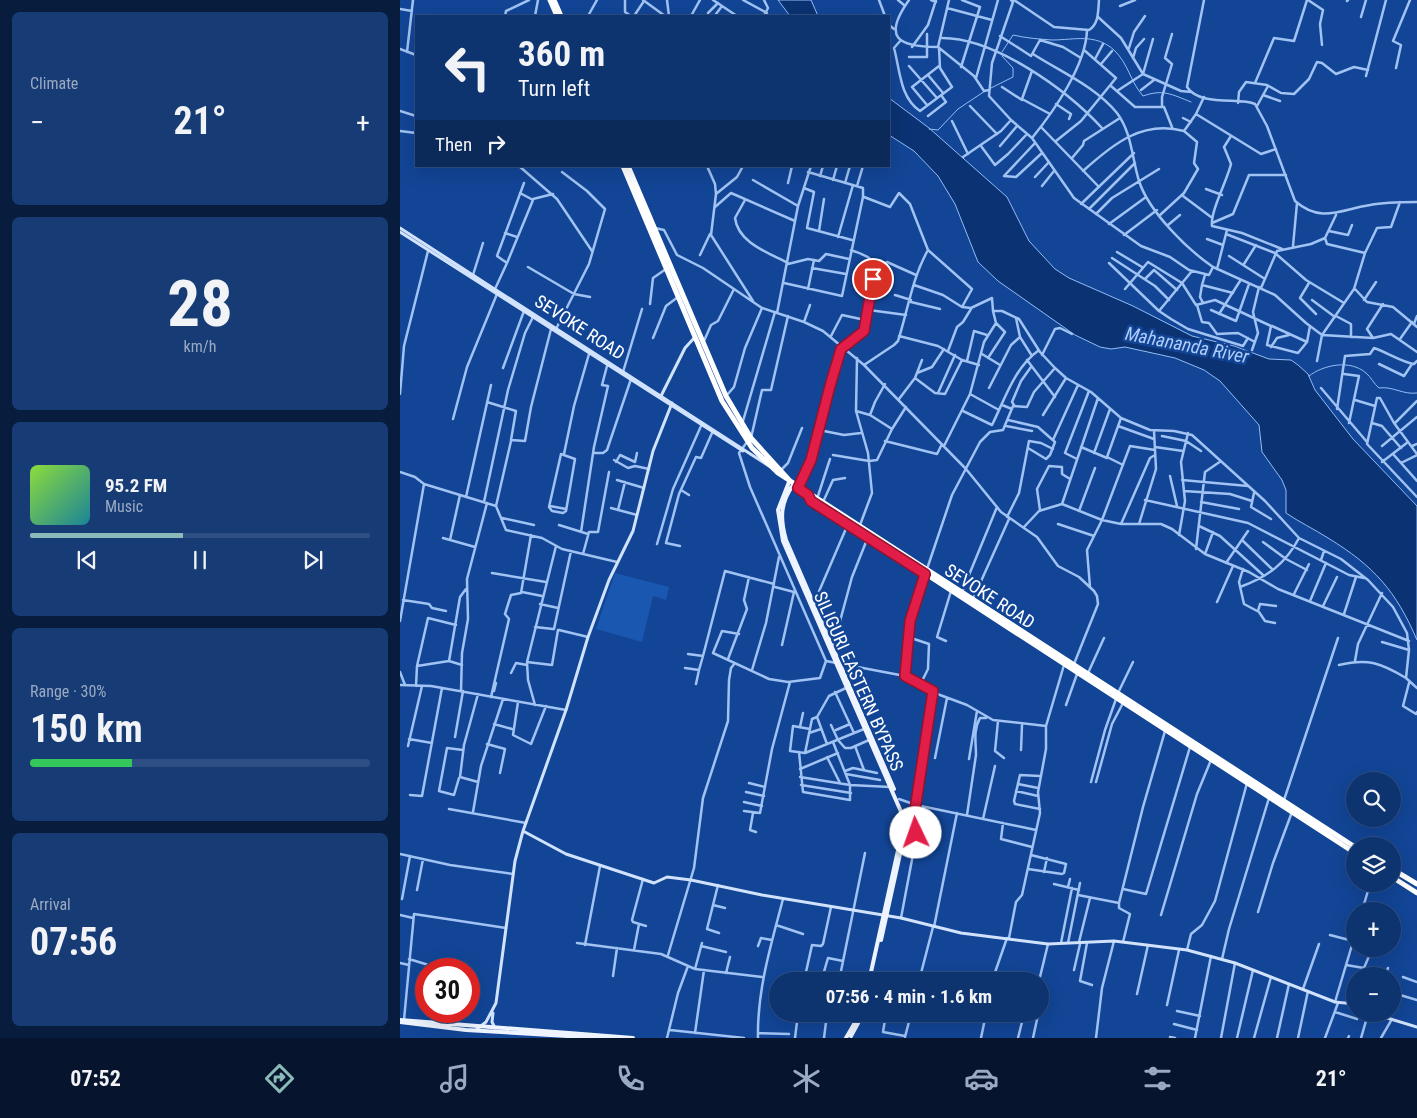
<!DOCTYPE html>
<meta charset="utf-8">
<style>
:root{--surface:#0e3470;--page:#173c75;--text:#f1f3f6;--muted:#9baac3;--line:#2e4f83;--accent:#8bbbb9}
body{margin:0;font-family:"Roboto Condensed",sans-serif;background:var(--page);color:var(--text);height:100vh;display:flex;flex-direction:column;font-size:19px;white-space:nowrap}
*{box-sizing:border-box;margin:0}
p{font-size:16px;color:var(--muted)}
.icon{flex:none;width:28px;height:28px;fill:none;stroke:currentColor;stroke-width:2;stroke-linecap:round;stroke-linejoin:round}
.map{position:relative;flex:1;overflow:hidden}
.drawer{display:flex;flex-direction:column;gap:12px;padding:12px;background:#081d3e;width:400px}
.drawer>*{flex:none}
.top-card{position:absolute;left:15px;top:15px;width:475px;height:152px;border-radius:0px;box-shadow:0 5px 20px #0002,0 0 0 1px var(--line);background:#0e3470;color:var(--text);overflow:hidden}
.controls{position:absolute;left:946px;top:772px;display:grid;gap:10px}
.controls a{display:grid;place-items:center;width:55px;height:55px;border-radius:50%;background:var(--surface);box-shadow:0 5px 20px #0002,0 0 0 1px var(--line);font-size:25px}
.speed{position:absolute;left:15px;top:958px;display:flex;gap:10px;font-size:25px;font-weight:700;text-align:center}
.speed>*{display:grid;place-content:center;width:65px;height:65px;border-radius:50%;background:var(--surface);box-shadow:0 5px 20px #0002,0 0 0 1px var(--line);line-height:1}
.speed .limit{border:8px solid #d22;background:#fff;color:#111}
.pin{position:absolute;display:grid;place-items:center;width:42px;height:42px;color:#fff;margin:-21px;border:2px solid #fff;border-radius:50%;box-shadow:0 1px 5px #0007}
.me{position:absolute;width:55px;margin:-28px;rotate:357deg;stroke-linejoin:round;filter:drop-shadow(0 0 4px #0008)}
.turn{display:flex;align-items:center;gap:18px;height:105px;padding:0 20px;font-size:22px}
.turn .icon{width:65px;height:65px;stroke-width:2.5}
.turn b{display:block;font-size:35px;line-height:42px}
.then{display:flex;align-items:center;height:48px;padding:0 20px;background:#0003;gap:10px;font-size:19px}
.big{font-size:38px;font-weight:700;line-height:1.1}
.drawer .widget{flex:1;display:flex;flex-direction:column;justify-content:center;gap:8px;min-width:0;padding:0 18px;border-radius:8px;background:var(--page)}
.drawer .dial{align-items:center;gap:0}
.dial b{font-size:65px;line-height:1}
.song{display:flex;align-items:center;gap:15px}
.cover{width:60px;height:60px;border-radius:8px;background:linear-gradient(135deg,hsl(90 70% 55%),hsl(190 70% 35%))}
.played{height:5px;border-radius:2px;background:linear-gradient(90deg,var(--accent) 45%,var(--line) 45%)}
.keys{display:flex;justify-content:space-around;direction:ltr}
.heat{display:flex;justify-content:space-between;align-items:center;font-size:28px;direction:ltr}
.charge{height:8px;border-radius:4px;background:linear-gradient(90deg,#34c759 30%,var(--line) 0)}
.trip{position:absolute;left:369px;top:972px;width:280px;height:50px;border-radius:25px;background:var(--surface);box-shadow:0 5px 20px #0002,0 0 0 1px var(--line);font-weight:700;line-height:50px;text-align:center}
.dock{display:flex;height:80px;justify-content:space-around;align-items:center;background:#06152d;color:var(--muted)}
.dock .icon{width:35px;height:35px}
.dock .active{color:var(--accent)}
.dock b{font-size:22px;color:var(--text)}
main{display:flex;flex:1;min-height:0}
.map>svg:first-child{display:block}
</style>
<main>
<section class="drawer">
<div class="widget"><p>Climate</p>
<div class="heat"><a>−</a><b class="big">21°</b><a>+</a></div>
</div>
<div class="widget dial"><b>28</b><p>km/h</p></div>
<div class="widget">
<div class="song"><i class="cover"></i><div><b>95.2 FM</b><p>Music</p></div></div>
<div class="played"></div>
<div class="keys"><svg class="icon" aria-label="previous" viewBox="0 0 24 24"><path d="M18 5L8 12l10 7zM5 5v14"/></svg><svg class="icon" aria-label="pause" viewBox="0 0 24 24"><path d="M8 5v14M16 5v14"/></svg><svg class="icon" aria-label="next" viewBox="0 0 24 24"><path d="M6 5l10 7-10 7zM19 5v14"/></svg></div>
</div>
<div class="widget"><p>Range · 30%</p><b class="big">150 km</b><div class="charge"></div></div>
<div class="widget"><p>Arrival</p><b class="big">07:56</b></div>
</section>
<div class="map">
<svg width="1017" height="1038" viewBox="0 0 1017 1038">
<rect width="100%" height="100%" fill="#124596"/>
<!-- green -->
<path fill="#1957b0" d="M215,573L269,587L266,600L253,596L242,642L196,629Z"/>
<!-- water -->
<path fill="#0b3272" stroke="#93bdf6" d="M378,0H411L418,16H390Z
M489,98L529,128L607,197L629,241L655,269L669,278L733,306L792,336L834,346L869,359L891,360L898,365L908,374L915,390L953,439L1017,506V640C996,591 974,566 928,538C914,529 899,522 886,513V490L882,480L862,452L859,425L820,381L804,370L775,358L725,347L711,349L700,347L675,335L598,281L578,262L555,204L538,176L514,151L489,135Z"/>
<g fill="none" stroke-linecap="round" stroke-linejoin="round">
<!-- stream -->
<path stroke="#93bdf6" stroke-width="1" d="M602,52L613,35C626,38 638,39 652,40C674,40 695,33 714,50C728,63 731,83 743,96C763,89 771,94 791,102
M591,88L613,77V68L602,56
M529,129L538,130L558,109L585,91
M909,376C923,365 950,359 966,373C971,377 974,384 979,388C993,386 1003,395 1017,393"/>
<!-- street -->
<path stroke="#a1c3f3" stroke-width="2.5" d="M225,0V12L231,16
M243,0L265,16
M267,0L269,16
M313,0L337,16
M343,0L367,13
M364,0L368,8L364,16
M479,0L485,16
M498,0L504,5
M509,0C482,38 498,47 538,47
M531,0L536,2
M549,0L538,47L574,76L584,91L589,90
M611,0L613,2L592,63L589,96L611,120L632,138L674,198L741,246L770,257L789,270L809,275L813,267L875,295L906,323L922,335L973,338L991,334L1017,352
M614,0L654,27L689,30C699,24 698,11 699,0
M804,0L787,87C800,107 840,97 855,104L867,126L895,201C921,224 942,209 970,205C985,202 1001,202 1017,202
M908,0L923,10L920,24L922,45
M947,1L948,0
M720,6L735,0
M547,8L592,20
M0,9L12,11
M308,13L318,3
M316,14L322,6
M105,16L106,11L129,0
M135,16L138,0
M188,16L197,0
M234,16L244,1
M291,16L300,0
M698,17L721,38L743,74L781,91L791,92
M961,17L966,0
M489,25L494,29
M600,36L631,56L640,40L663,47L681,58
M541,38C594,37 667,90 702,128
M501,40L494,48C500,70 500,98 520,111L552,87L540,68L539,48
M512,47L528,25L536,0
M729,48L734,32L745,16
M0,49L16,55
M7,52L13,0
M633,54C661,72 696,87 717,113C732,133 732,159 739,181C749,212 787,249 813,267
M509,57H527V34
M733,58L736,48L744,39
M695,59L703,44
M701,64L712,51
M509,66L537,98
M561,67L580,7L562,0
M996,68L1001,45L993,41L1010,0
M632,71L622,99L650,114
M528,75L543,93
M966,76L986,0
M576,78L598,0
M855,83L874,38L894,41L907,0
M711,86L735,107H764L772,127
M602,87L622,100
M741,90L754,80
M717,91L743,74L753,39
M863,95L880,101
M838,103L839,92L846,82L867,85L881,93L894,94L909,79L917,62L922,63L936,74L954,67L968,70
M656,104L671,114L669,119
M527,105L512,87L539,66
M570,106L597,134
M857,106L868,86
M762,107V97L772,64L765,58L772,34
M0,111L16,116
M796,114L861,154L876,149
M528,116L546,102L541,95
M783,118L791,122
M552,121L568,154
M641,127L699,187
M0,131L16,133
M831,136L824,147L831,164C827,181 810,212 812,226L842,233L882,249
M632,138C654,111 686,65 687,30
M656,141L681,121L716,78L684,50
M635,143L604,176L616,177L642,153
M581,146L595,165L608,154L627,134
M600,146L617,126
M563,157L601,131L611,120
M672,158L683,145L684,141L720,118
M119,166L157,199L192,251
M307,166L315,184L316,194L311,235L353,301
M683,171C713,144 742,120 784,131L796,114L804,97
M420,176L423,166
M635,177L649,162
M353,180L398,206
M433,180L437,166
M388,183L392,166
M445,183L450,166
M457,186L463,166
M642,186L654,171
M404,188L414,192L407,228L452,240
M806,189L822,195
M316,194L337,177L343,166
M783,196L811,217
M464,197L490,207L499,193L510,204L528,250L572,289L562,307
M133,199L153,194
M345,200L335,218C338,243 369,253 388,263
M681,204L734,153
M315,207L331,193L395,221
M689,209L735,163
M696,214L712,198L759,169
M760,215L784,193L798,169L794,163L797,142L784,131
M812,223L833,214L849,175H886
M709,224L746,197
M768,225L780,215
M255,228L264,230L277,255L303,268L362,308L404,322L423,331L464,365L566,469L601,512L637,537L658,566L679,577L694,591L697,596L698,604L674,664
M419,231L424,199
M929,231L948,235L952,225
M105,233L117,237
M826,234L875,253L906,280L944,303
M724,235L757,210
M438,237L453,185
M925,238L927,244L965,253
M807,239L823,245
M893,246L897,203
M717,252L742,267
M300,255L310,234
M829,256L865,279
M712,258L755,286L769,300
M107,263L133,200L120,193
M709,263L759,311L771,319L788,329L843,346L848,338
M388,264L408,259L419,261L426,254L449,259
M844,264L856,245
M128,267L174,294L190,297
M412,268L446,274
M817,269L827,230
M475,271L487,262L516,275
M73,275L83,243
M745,279L754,270L777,290
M384,283L442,296L463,197V188L408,172
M909,283L900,298L916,314
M514,285L543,295L562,307L571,308L592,298L593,311
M802,285L805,275
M861,288L877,251L911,244L925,238L936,215
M95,289L107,263L97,256L124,183
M408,289L414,260
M725,289L748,262L782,283L796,305L815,300L871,326L867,345L898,353L907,342L910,326
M955,289L967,302L993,307L1017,327
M495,295L511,300
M912,300L935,317
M964,300L976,282
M511,302L540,309
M803,303L800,297L802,285L833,293
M250,304L253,278L266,269
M797,305L802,322L809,323L817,334L838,333L855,342
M469,310L506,315
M811,310L836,321L849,284
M759,311L792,271
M377,313L398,206L411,166
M819,314L840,281
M936,316L951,324V337
M616,318L620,337L632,356
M404,322L410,305
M1014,324L1017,316
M872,326L907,342
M156,329L189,264L205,209L187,191L162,172
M431,336L442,315L465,320C470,310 478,270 472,261C468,255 458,253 451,250
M499,336L538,346L562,360L579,365
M253,338L266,306L278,297
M973,338L967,329L983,304
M1000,339L1012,322
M304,341L311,325L318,321L334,289
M871,347L877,338L889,335
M852,350L858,333L853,312L859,287
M548,351L557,327L563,322L571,309
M582,354L600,365
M642,355L655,329L660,328L672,334
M457,358L456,411L468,453L472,493L460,525
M588,358L605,332L596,323
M627,360L655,397
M567,361L574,331L587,335
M917,361L922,335L954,289L965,253L977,228L991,227L1000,202
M979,364L1004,376L1012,364
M464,365L494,345L498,341C508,310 512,278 528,250
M103,368L124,311
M223,372L242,309
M517,373L532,367L544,349
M944,374L959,376L949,423
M515,378L535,393L545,394L562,360
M589,388L611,345L620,337
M921,388L967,442
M538,393L555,355
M0,394L4,346L28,251
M570,394L599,410
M327,395L334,387L345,348L362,308
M499,399L515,378L522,360
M955,400L975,406
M87,402L116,411L111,440L125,441L131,407L151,329
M602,405L612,409
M614,405L612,402L621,381L631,367
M937,409L945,356L970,354L974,348C986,352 1004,363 1014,364L1017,361
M456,411L470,415L492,429
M563,411L592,425C605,399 614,368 639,350
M470,415L475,402L485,384
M643,415L666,378
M721,418L707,457L723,465
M53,419L67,367L97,294
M608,420L638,427L655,442L650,455L646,459L628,448
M343,421L375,312
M972,423L982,426L1001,448
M995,423L1017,401
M606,426L632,431
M718,426L754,439
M419,430L444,435L461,433
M762,436L786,441L801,451
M351,438L362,390H371L388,316
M653,440L678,385
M485,441L537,454L542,444
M347,442L339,453L350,487L426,661L505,676L540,695L567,705L593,720L646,726
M544,446L570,394L584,342L596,323L593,311H602L619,319L640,352L655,368L666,378L691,392L721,418L750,430L774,431L792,435L865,501L899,538L941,559L968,580L993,607L1007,633L1009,650L1006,678L1017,688
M982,446L1017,417
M1012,446L1017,444
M681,447L707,458
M755,447L783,451
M195,453H203L207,450L231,379
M694,453L710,409
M161,454L175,459L166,511L163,513L152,511L149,507Z
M164,454L174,406L189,354
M993,454L1017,481
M1017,454L994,423L980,398H977L967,444L1017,497
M433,455L469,461L477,460L492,429L506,407
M677,459L665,453L689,391
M214,460L228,468L235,466L249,469
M216,462L220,455L235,462L237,453
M982,462L1008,442
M1001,463L1017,455
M380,471L388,463L402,428
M0,472L15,477L24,484L96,506L106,530L142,538L162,549L217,562
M770,476L777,506
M217,480L244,488
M782,480L848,486
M399,487L411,460L429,386L441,349L463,333L466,319
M281,490L289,495
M784,491L830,494L852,501
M854,493L851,507L871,519
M66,497L91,385
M417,499L430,459
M745,500L848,523L949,575L964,578
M84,502L108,390L125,333L133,317
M423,502L433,480L445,478
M801,502L839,509
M662,504L698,398
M96,506L111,441
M150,506L166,509
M211,508L237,515
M218,510L225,482
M640,510L637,489L649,466L662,467V474L670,479
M679,511L695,468
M607,517L619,493L629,441L641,443L653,449
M102,518L134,525
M658,524L694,536
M721,524L750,458L755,455
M739,524L756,469L754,431
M159,525L188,534
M799,526L820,536L863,575
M624,527L639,511L662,504L702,520L721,524H761L772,529L805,554L849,572L878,589L1009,641
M181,532L194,447L208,386L202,385L207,366
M779,535L785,501L781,462L788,433
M43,538L75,547
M50,540L60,495
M842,540L873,570
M863,542L886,559L907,570
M257,544L273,489L301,426
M280,546L266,543L279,494L296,457L301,458L312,433
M796,549L805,472L821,461
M183,554L189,532H198L209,472
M805,554L813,532
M921,560L924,551
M826,563L848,531
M527,569L552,495L580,442L590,432L603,430L613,406L627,407L634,392L655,368
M843,569L839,582L844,604L859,612L865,621L875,623
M92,573L146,582
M375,587L394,592L382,645
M690,587L687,550L702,520L730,446L755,450
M840,587C868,577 886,563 899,538
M122,592L142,596
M562,592L597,507
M894,594L909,564
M573,599L609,519
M3,600L29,604L32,608L46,611
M910,601L926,563
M817,602L833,566
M414,603L448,524
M140,604L158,608
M923,606L937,577
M858,611L860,604L876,606
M944,614L956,577
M0,621L24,484
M135,627L153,629
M154,629L171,551
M159,630L188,637
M339,634L322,631L313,653L369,679L388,682L420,678L426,661
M508,637L529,644L528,669L521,683
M546,641L537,637L551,591
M982,642L1009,650
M433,647L452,577L468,537
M288,654L303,656L325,571L374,584
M328,659L347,609L344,600L349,577
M49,661L60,597L66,589
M955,661L958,644L982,593
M127,662L152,665L158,630
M939,665C968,658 981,663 1006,678
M17,666L28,618L56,625
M285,668L299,670L303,656
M352,670L366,623L379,557
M0,672L5,685
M111,673L116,663L127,665
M688,673L704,638
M505,676L510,621L525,574
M1009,683L1003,706L1016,714L1017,712
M296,684L299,670
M0,685L31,686L166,710
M16,686L17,666L49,661L62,665
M61,691L62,653L68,619L67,579L87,503
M94,691L96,683
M435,692L454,733
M718,693L733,662
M91,697L109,619L105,614L111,595L121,593L131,535
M118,702L113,735L131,744L146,706
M135,705L128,680L127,662L156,546
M666,705L677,674
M417,717L427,744
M598,721L595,751L604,758
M94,724L112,729
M431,725L438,740L445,748H451L469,740
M400,727L403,713
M410,729L393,726L390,751L405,753L464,729
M436,730L450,724
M409,733L421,729
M55,737L63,691
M9,739L32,743
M87,744L105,749L100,773
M8,746L22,686
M455,746L464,770
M621,750L622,725
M399,752L403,792L450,800V785L433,742
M405,753L412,719L417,717L429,696L446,688
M427,757L440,783
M535,758L547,698
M569,759L577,711
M400,769L438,753
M445,771L453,768L477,773
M446,774L480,780
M640,776L620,775L614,801L615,804L640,809
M400,777L450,785L490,787
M59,778L54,795L39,791L47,748L63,750
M78,782L60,777L64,745L78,694
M691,782L705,730L716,699
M696,782L712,724L723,703
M349,783L365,787
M618,784L638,788
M401,785L451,793
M616,791L638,796
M346,792L364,796
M10,795L22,796L42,688
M499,799L516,805L636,830
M884,800L938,638
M344,802L362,806
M49,809L126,823
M344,811L360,813L372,749L390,682
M73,812L81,766L103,699
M353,813L350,830L356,832
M567,815L576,755C576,743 573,730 580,718H586
M583,819L595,766
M603,823L601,839L632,847
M0,854L50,865L113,874
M628,869L662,874L664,873L666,864L631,855
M644,872L647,858
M243,879L232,920L233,922L246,926
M654,884L679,890
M318,885L307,929L319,933
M668,887L670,879
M723,889L746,894L790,747
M17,890L23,859
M678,895L719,903
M2,899L10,856
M313,905L325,908
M962,911L970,884
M858,912L873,863L892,812
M0,915L13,918
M761,915L797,794L811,760
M501,918L517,833L513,823L533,691
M376,925L403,934
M534,927L557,813
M930,935L953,941
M609,938L616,902L622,895L640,813L638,792L646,749V726L664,665
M679,942L690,898
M723,942L730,914L719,908V903L743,807L765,731
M177,943L261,954L295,969L362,977
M661,943L672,888
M668,943L680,883
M687,943L680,981L692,985
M185,945L200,866
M301,946L326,952
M358,946L361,938L372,940
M234,950L239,924
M787,950L791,934L802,925L815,901L847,783
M268,955L294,868L303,798L328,721L329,680L331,668L335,663
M9,959L35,967
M822,959L829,929L869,798
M0,963L9,965
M946,965L964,968L972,949
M295,969L302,943
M674,970L680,944
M326,973L330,957
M423,975L428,958L443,961
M213,976L217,948
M985,976L988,968
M1003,977L1017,982
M593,979L600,981
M404,981L412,945L421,946L423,944L431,907
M439,981L465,853
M519,981L533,927
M592,981L607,938
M639,981L648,944
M903,989L919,944
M737,994L748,945
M1000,995L1017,1000
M935,1002L955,935
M767,1005L779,950
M777,1011L800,1016
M935,1012L957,1019
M486,1014L483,1032L505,1036
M4,1020L14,914L106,928
M774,1024L797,1030
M270,1030L344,1038
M295,1033L304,970
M358,1033L389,1034
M505,1037L511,1014
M770,1037L775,1038
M267,1038L278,993L288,966
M358,1038C357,990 371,945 383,899
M395,1038L398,1014
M424,1038L427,1014
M581,1038L586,1014
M618,1038L624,1014
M633,1038L638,1015
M696,1038L702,988L714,941
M795,1038L811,956
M821,1038L835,963
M837,1038L853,970
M854,1038L871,977
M877,1038L889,984
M898,1038L908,991
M925,1038L938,1003
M948,1038L949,1036
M961,1038L968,1014
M981,1038L992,1019"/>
<!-- secondary -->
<path stroke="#d1e2fd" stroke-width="3" d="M0,228L369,466
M0,232L343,451
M261,396L285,348L295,337
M123,831L166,854L254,883L267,877L291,880L362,895L501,918L561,933L648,944L714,941L787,950L835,963L935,1002L955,1004
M93,1013L92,1022L95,1028
M974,1014L1017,1027
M76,1030L86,1022L96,1003L115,861L123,831L166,710L188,637L209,580L233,531L253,451L272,403"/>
<!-- primary -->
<path stroke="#eef4ff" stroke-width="4" d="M389,482L378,510L383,541L502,814L503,828L469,981
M393,485C380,503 380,519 386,540L494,789
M481,940L500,854
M0,1020L233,1038
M0,1022L66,1030L201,1038
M451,1036L463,1014
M446,1038L460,1014"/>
<!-- highway -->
<path stroke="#fff" stroke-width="5" d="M150,0L157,16
M154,0L161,16
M223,166L322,401L352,448L378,473L955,847
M228,166L326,396L351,438L390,481
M408,495L411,501L424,509
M532,578L955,853
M992,869L1017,884
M992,877L1017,893"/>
</g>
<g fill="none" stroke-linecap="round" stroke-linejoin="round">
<defs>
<path id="route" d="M473,279L464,331L441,349L430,386L411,460L398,488L408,495L411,501L525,574L510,621L505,676L533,691L513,823L516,833"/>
</defs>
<!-- route casing -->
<use href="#route" stroke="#92132f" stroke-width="12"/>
<!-- route -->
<use href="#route" stroke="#e11d48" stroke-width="9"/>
</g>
<g text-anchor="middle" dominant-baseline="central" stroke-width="5" stroke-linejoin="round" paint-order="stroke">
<!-- street labels -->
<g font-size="18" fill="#fff" stroke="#124596">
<text transform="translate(180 327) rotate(33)">SEVOKE ROAD</text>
<text transform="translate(590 596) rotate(33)">SEVOKE ROAD</text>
<text transform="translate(459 681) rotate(66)">SILIGURI EASTERN BYPASS</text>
</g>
<!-- water labels -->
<g font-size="19" font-style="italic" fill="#aecdfa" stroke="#124596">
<text transform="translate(787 345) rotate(11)">Mahananda River</text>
</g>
</g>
</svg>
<div class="controls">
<a><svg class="icon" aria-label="search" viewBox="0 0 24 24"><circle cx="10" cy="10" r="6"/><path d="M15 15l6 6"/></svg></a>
<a><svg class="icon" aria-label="layers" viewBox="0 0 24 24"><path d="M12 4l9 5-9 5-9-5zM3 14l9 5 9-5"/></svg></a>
<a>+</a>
<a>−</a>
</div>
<div class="speed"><div class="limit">30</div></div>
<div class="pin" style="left:473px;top:279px;background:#d93025"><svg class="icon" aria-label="arrive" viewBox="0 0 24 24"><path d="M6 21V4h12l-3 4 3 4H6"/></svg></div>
<svg class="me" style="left:516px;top:833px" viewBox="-20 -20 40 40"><circle r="19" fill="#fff"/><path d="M0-13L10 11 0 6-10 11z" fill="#e11d48"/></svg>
<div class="trip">07:56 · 4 min · 1.6 km</div>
<div class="top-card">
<div class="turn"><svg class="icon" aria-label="left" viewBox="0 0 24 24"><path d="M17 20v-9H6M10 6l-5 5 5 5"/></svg><div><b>360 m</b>Turn left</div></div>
<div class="then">Then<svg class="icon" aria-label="right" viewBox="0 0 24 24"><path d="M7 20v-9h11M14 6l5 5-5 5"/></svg></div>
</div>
</div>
</main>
<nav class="dock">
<b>07:52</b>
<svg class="icon active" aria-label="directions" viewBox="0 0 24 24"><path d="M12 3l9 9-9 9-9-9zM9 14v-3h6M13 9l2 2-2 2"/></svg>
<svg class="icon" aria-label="music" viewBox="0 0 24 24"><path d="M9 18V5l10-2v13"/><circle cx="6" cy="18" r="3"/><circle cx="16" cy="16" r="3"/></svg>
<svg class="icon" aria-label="phone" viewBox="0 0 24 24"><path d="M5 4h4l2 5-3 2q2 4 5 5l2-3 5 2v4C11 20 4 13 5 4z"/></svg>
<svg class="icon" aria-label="climate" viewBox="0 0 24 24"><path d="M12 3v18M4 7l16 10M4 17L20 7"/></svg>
<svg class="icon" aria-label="car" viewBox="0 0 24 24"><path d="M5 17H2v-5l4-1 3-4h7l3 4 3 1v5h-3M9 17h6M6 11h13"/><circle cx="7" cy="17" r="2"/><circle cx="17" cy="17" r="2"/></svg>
<svg class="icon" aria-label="filters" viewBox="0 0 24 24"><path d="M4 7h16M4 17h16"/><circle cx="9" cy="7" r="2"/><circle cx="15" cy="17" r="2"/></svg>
<b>21°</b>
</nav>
